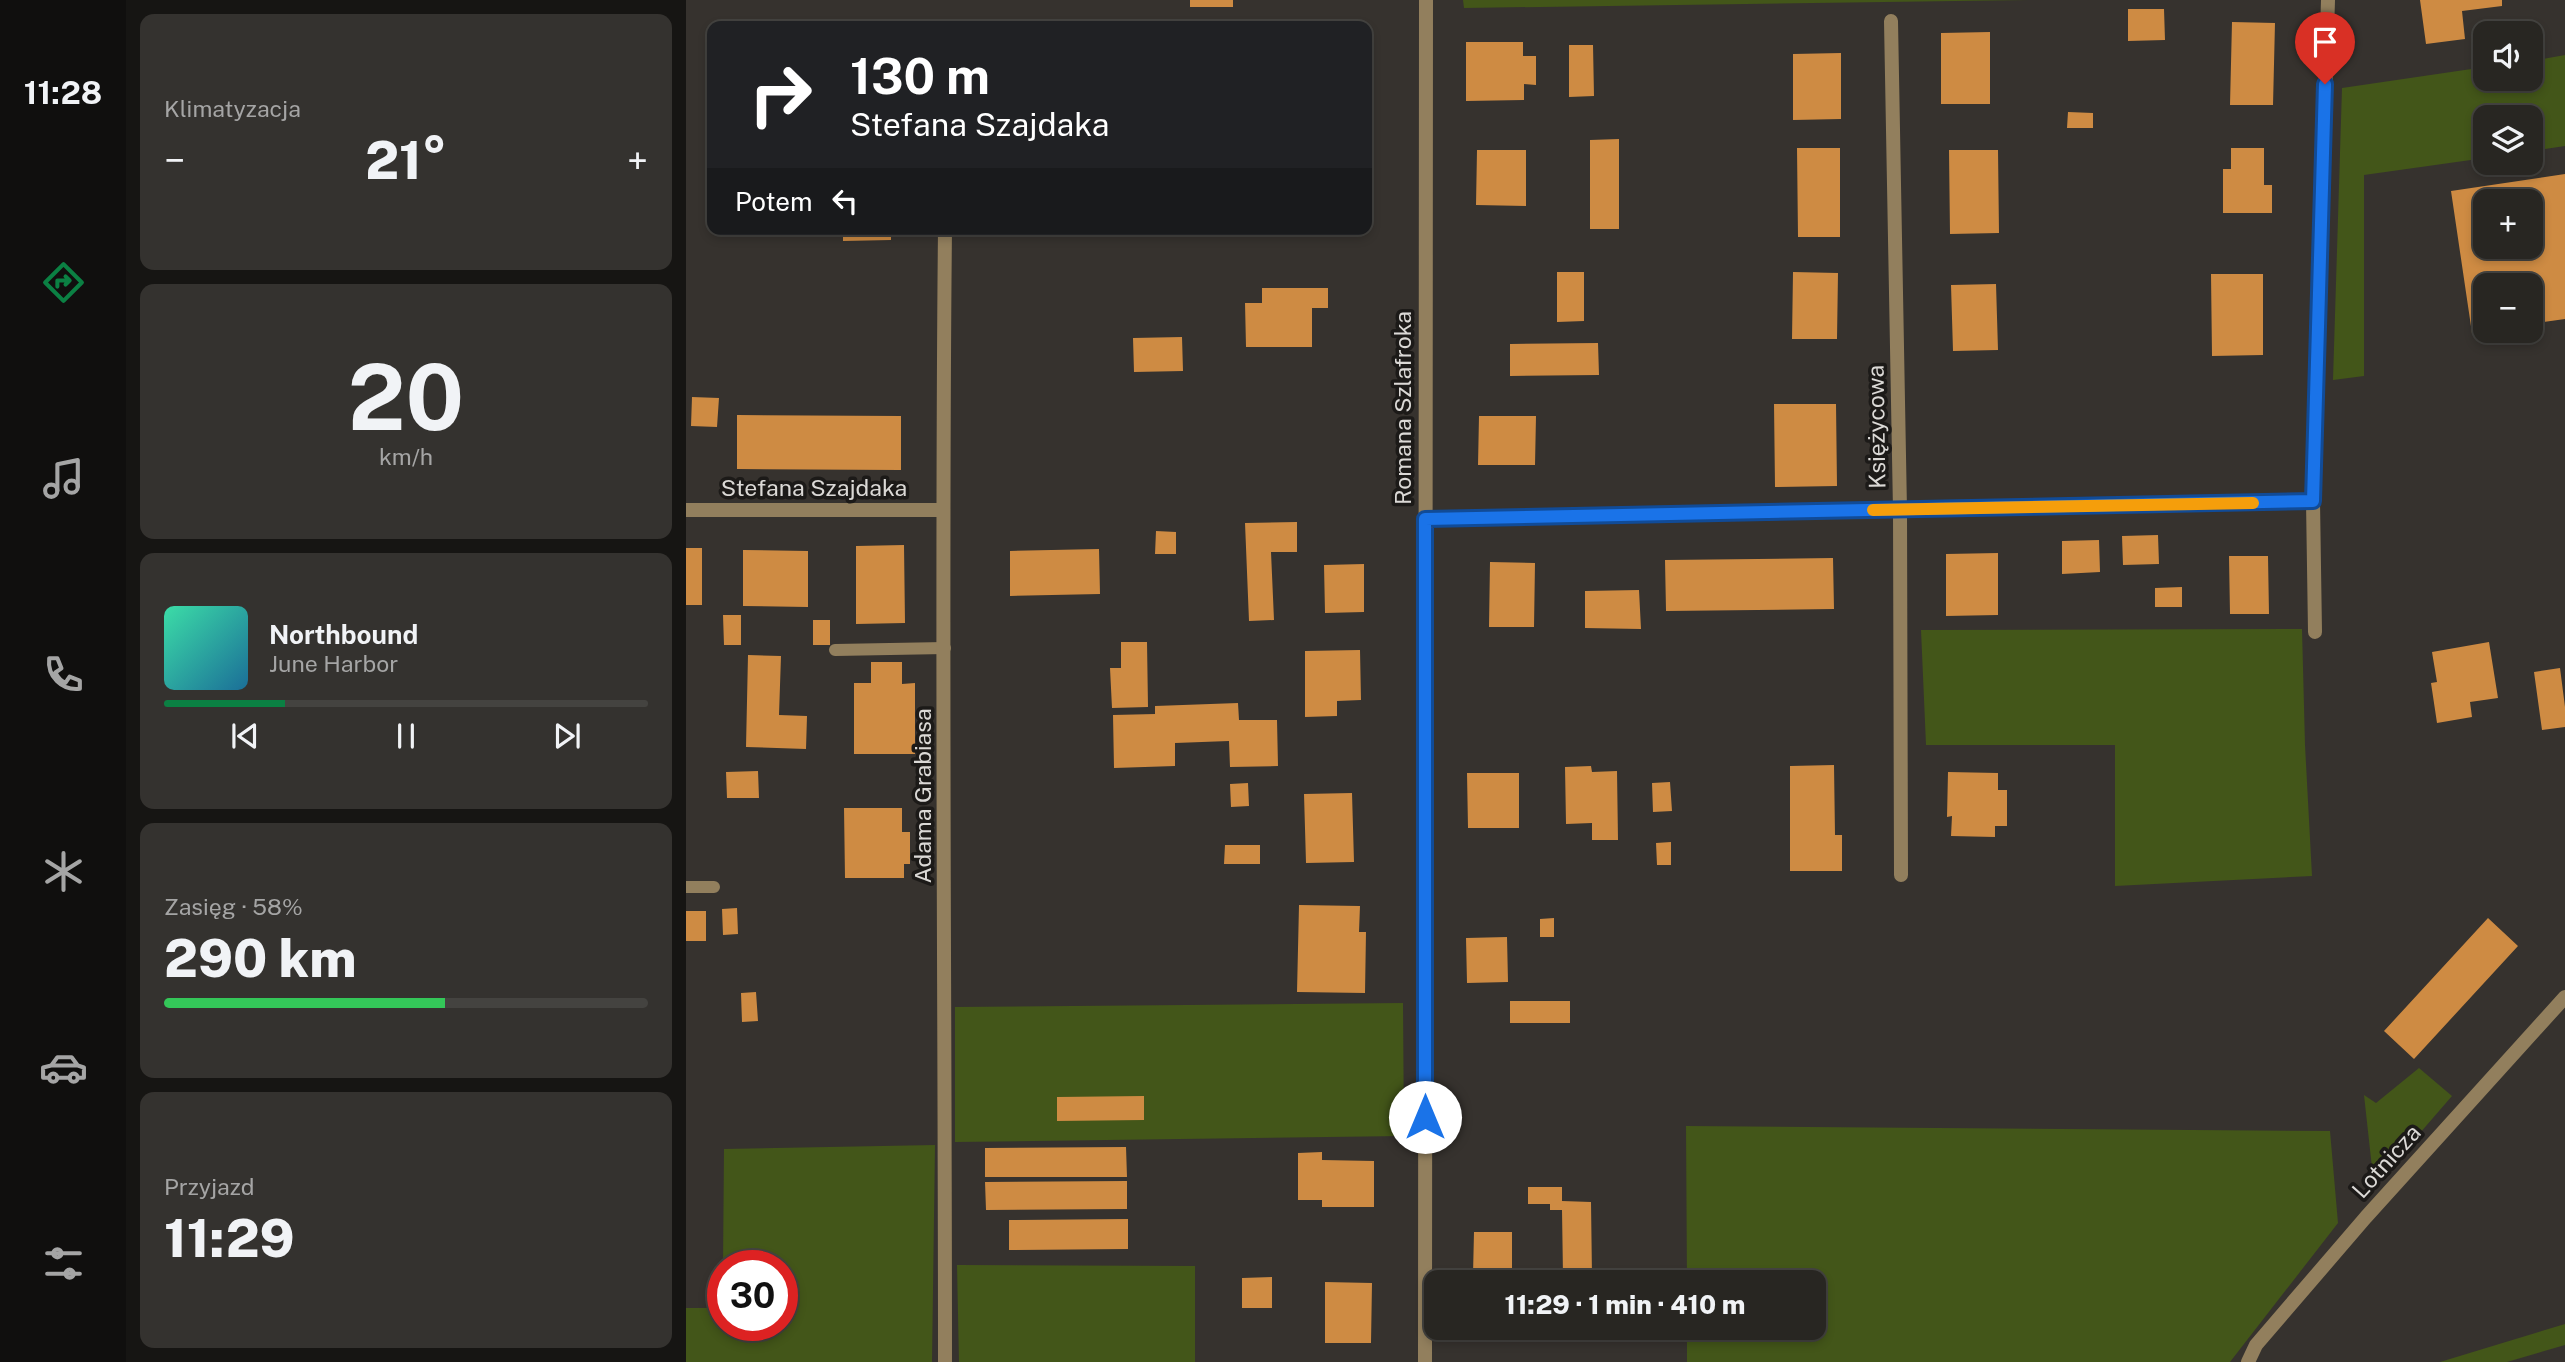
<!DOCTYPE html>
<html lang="pl">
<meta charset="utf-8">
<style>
:root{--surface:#282622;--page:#34322f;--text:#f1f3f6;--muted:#a5a5a5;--line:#444340;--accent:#0b8043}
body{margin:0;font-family:"Public Sans",sans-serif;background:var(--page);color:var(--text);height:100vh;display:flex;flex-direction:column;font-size:26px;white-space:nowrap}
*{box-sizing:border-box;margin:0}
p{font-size:23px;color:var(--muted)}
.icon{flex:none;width:38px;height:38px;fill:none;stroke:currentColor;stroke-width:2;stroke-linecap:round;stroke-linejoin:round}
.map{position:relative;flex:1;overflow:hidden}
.details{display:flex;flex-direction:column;gap:14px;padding:14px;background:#161513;width:560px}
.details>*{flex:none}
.banner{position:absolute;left:21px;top:21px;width:665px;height:214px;border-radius:14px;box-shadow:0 4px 10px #0003,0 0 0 2px var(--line);background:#202124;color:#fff;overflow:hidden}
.tools{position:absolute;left:1787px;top:21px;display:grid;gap:14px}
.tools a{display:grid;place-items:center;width:70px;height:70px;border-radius:14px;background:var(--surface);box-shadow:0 4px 10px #0003,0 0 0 2px var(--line);font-size:35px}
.speed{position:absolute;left:21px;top:1250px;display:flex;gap:14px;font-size:35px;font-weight:700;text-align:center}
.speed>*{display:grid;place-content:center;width:91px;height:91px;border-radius:50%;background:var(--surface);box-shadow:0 4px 10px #0003,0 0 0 2px var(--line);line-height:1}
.speed .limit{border:10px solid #d22;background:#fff;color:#111}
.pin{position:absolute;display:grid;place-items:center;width:60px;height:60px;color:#fff;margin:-72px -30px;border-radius:50% 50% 50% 0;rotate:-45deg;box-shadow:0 0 7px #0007}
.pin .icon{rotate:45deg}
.me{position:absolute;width:77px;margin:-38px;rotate:0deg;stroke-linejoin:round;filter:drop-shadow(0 0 5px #0008)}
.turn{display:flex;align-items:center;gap:24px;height:147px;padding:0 28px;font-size:32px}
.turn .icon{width:91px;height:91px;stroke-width:2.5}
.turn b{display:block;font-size:49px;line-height:60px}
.then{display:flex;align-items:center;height:66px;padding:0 28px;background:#0003;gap:14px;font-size:26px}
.big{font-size:52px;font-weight:800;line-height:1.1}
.details .tile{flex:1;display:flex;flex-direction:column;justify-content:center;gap:10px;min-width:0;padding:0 24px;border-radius:14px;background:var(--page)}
.details .dial{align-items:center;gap:0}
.dial b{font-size:91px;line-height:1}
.song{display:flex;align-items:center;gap:21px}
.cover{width:84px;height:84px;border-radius:10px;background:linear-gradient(135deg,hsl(160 70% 55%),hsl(200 70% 35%))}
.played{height:7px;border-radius:4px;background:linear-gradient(90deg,var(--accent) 25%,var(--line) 25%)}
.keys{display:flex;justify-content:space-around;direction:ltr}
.heat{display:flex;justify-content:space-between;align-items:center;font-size:38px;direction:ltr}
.charge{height:10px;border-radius:5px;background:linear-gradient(90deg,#34c759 58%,var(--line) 0)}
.trip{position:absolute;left:738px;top:1270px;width:402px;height:70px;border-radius:14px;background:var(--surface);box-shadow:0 4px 10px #0003,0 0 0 2px var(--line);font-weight:800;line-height:70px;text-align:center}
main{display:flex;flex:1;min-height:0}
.menu{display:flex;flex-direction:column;width:126px;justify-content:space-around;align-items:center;background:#100f0e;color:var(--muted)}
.menu .icon{width:49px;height:49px}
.menu .on{color:var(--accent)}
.menu b{font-size:32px;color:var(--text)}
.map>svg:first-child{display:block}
</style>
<main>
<nav class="menu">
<b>11:28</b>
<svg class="icon on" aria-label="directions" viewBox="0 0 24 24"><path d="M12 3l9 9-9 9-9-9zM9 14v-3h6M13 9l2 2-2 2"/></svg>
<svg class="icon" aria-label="music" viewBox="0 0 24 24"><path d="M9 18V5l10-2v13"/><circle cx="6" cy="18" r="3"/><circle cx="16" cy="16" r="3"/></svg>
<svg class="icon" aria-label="phone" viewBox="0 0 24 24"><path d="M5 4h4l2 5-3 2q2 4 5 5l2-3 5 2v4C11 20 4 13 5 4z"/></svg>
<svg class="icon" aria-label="climate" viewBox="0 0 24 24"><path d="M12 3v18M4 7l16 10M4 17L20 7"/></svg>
<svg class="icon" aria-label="car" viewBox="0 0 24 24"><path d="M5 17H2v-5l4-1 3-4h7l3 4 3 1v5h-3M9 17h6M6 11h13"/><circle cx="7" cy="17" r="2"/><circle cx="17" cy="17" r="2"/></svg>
<svg class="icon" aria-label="filters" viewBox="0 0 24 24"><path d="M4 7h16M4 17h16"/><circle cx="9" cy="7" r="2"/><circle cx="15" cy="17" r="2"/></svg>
</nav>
<section class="details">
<div class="tile"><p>Klimatyzacja</p>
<div class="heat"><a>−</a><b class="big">21°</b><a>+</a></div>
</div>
<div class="tile dial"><b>20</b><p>km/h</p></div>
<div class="tile">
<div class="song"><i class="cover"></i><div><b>Northbound</b><p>June Harbor</p></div></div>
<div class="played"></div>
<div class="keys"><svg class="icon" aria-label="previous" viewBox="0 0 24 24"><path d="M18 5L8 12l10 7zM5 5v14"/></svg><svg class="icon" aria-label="pause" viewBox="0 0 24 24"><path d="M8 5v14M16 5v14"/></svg><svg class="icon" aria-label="next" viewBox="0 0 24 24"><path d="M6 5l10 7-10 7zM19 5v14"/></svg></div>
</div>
<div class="tile"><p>Zasięg · 58%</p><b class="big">290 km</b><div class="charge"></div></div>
<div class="tile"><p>Przyjazd</p><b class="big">11:29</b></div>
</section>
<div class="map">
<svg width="1879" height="1362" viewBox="0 0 1879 1362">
<rect width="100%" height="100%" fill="#36322e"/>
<!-- green -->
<path fill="#435619" d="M777,0H1342L778,8Z
M1879,55V146L1845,151L1844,117H1799V158L1678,175V376L1647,380L1656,88L1799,67V79H1844L1845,61Z
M1616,629L1619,745L1626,876L1429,886V745H1240L1235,630Z
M717,1003L718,1136L269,1142V1007Z
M1733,1068L1766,1096L1688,1186L1678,1095L1690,1103Z
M1000,1126L1644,1131L1652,1223L1544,1362H1001V1328H1129V1283H1001Z
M249,1145L246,1362H0V1308H36L37,1285V1325H96V1265H37L38,1149Z
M271,1265L509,1266V1362H273Z
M1879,1324V1345L1821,1362H1754Z"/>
<!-- building -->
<path fill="#ce8b43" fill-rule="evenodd" d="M504,0H547V7H504Z
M1734,0H1816V6L1776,11L1779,39L1740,44Z
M1442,9H1478L1479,40L1442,41Z
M566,20H618V26H442V22Z
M1546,22L1589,23L1587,105H1544Z
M1304,32V104H1255V33Z
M780,42H837V56H850V85L838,84V100L780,101Z
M883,45H907L908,96L883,97Z
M1155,53V119L1107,120V54Z
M1382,112L1407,113V128H1381Z
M933,139V229H904V140Z
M1111,148H1154V237H1112Z
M1545,148H1578V185H1586V213H1537V169H1545Z
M791,150H840V206L790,205Z
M1263,150H1312L1313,233L1264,234Z
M1879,174V319L1844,324V285H1799V331L1786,333L1765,191ZM1799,201H1844V247H1799Z
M157,229H205V240L157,241Z
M573,229H636V234L573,235Z
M871,272H898V321L871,322Z
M1107,272L1152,273L1151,339H1106Z
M1525,274H1577V355L1526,356Z
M1310,284L1312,350L1267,351L1265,285Z
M576,288H642V308H626V347H560L559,303H576Z
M496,337L497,371L448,372L447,338Z
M912,343L913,375L824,376V344Z
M6,397L33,398L31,427L5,426Z
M1088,404H1150L1151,486L1089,487Z
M51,415L215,416V470L51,469Z
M793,416H850L849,465H792Z
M611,522V552H585L588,620L563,621L559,523Z
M470,531L490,532V554H469Z
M1472,535L1473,564L1437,565L1436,536Z
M1413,540L1414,572L1376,574V541Z
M218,545L219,623L170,624V546Z
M0,548H16V605H0Z
M413,549L414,594L324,596V551Z
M57,550L122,551V607L57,606Z
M1312,553V615L1260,616V554Z
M1543,556H1582L1583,614H1544Z
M1147,558L1148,609L980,611L979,560Z
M804,562L849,563L848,627H803Z
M678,564V612L639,613L638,565Z
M1496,587V607H1469V588Z
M953,590L955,629L899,628V591Z
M37,615H55V645H38Z
M127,620H144V645H127Z
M435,642H461L462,707L426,708L424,668H435Z
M1803,642L1812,698L1784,702L1786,717L1751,723L1745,683L1751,682L1746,652Z
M674,650L675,700L651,701V716L619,717V651Z
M62,655L95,656L93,715L121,716L120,749L60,747Z
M185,662H216V684L229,683V754H168V683H185Z
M1874,668L1879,707V727L1856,730L1848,672Z
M552,703L553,720H591L592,766L544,767L543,741L489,743V766L428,768L427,715L469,714V706Z
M1148,765L1149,835H1156V871H1104V766Z
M905,766L906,772L931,771L932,840H906V823L880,824L879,767Z
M72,771L73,798H41L40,772Z
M1262,772L1312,773V790H1321V826H1309V837L1265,836L1266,816L1261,817Z
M781,773H833V828H782Z
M984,782L986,811L967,812L966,783Z
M562,783L563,806L545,807L544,784Z
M666,793L668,862L620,863L618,794Z
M158,808H216V832H224V864H218V878H159Z
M985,842V865H971L970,843Z
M539,845H574V864H538Z
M613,905L674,906L673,932H680L679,993L611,992Z
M51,908L52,934L37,935L36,909Z
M0,911H20V941H0Z
M868,918V937H854V919Z
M1802,918L1832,946L1728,1059L1698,1031Z
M821,937L822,982L781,983L780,938Z
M70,992L72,1021L56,1022L55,993Z
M824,1001H884V1023H824Z
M458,1096V1120L371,1121V1097Z
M440,1147L441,1177H299V1148Z
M636,1152V1160L688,1161V1207H636V1200H612V1153Z
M441,1181V1209L300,1210L299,1182Z
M842,1187H876V1201L905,1202L906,1276H877L876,1210H864V1204H842Z
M442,1219V1249L323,1250V1220Z
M788,1232H826V1275H787Z
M586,1277V1308H556V1278Z
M639,1282L686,1283L685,1343H639Z"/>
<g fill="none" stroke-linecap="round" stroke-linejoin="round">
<!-- lane -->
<path stroke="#927f5d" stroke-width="12" d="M149,650L259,648
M0,887H28"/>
<!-- street -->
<path stroke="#927f5d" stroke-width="14" d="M1205,21L1214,510L1215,875
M0,510H257
M739,519L1627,501
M1629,632L1627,501L1642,0
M259,1362C259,984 255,607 259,229
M739,1362L740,0
M1562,1362L1570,1345L1680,1217L1879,997"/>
</g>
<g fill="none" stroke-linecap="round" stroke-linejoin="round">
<defs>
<path id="route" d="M739,1117V519L1627,501L1639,84"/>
</defs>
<!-- route casing -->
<use href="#route" stroke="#114b97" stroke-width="18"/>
<!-- route -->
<use href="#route" stroke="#1a73e8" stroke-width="12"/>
<!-- slow -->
<path stroke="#f59e0b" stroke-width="12" d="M1187,510L1567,503"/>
</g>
<g text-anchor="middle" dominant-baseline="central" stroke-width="7" stroke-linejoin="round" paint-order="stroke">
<!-- street labels -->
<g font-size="23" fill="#dbd9d6" stroke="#1c1a18">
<text transform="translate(716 408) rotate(-90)">Romana Szlafroka</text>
<text transform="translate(1190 427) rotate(-91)">Księżycowa</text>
<text x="128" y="487">Stefana Szajdaka</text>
<text transform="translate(236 796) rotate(-90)">Adama Grabiasa</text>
<text transform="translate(1700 1161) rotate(-48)">Lotnicza</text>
</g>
</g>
</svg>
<div class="tools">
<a><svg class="icon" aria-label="sound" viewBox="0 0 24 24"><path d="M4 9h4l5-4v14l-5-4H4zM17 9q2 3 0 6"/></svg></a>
<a><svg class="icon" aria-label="layers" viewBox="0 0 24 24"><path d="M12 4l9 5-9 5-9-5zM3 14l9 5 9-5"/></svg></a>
<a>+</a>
<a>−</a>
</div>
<div class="speed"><div class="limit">30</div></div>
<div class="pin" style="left:1639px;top:84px;background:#d93025"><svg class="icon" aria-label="arrive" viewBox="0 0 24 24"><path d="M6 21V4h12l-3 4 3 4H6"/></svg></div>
<svg class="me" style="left:739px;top:1117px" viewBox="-20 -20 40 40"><circle r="19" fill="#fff"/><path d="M0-13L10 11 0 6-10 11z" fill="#1a73e8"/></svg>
<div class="trip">11:29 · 1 min · 410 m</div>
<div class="banner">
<div class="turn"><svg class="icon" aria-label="right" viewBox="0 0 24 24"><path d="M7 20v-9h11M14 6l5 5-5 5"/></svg><div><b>130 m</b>Stefana Szajdaka</div></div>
<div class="then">Potem<svg class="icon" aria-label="left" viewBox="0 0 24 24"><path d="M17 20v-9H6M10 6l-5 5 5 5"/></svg></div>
</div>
</div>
</main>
